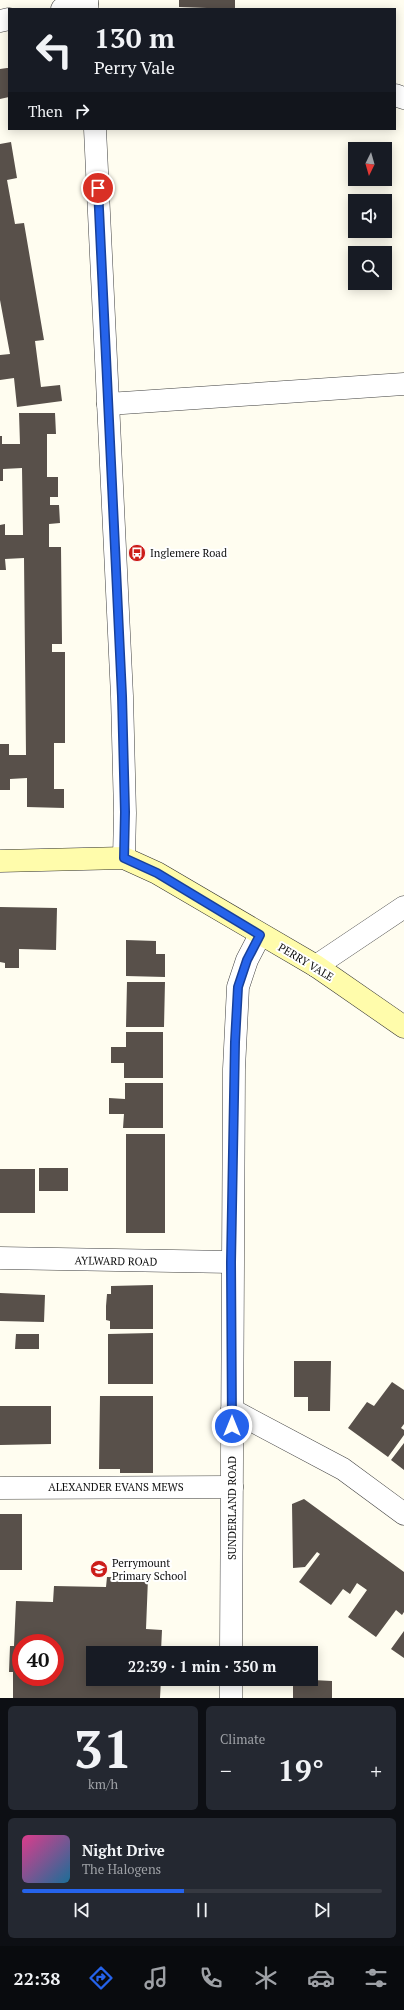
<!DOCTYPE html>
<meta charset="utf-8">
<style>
:root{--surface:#171b24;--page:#242831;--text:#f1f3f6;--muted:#9ea1a6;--line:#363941;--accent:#2563eb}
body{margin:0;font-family:"PT Serif",serif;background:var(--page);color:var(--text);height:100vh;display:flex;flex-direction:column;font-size:15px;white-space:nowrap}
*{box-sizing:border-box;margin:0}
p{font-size:13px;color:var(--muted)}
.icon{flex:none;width:22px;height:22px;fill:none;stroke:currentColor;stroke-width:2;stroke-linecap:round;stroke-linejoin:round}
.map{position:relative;height:1698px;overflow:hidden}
.sheet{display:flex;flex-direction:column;gap:8px;padding:8px;background:#0d0f14;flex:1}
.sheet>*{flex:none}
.top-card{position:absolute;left:8px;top:8px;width:388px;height:122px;border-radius:0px;box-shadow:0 2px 10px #0003;background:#171b24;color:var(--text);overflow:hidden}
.needle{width:26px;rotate:185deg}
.tools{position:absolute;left:348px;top:142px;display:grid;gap:8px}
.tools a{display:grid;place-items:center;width:44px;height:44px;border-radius:0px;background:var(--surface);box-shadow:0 2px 10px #0003;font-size:20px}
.speed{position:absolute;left:12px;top:1634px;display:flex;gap:8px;font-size:20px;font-weight:700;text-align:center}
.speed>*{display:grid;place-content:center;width:52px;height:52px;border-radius:50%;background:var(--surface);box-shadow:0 2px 10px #0003;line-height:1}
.speed .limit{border:6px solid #d22;background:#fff;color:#111}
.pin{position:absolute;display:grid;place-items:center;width:34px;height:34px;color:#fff;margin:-17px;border:2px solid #fff;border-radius:50%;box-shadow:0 1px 4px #0007}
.me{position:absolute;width:44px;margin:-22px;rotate:0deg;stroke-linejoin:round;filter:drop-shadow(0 0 3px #0008)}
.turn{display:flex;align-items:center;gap:14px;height:84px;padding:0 20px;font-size:18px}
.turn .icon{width:52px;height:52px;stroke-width:2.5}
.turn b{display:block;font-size:28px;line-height:34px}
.then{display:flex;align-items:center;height:38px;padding:0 20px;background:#0003;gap:8px;font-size:15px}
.big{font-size:30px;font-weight:800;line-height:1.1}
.sheet .tile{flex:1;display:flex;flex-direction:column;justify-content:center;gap:6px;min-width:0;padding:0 14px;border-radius:6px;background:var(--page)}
.sheet .dial{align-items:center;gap:0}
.dial b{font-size:52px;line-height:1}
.song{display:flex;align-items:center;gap:12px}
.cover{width:48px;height:48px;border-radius:6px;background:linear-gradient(135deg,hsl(330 70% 55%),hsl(200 70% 35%))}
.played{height:4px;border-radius:2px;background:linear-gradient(90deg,var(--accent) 45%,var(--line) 45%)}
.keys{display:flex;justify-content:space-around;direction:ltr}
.heat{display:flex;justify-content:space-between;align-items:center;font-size:22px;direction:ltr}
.sheet .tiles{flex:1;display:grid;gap:8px;grid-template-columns:1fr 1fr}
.tile:last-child{grid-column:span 2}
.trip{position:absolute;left:86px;top:1646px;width:232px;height:40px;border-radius:0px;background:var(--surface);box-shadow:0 2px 10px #0003;font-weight:800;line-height:40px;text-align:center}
.tabs{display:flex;height:64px;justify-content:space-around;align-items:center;background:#090b0e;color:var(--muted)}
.tabs .icon{width:28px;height:28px}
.tabs .on{color:var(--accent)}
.tabs b{font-size:18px;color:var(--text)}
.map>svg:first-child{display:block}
</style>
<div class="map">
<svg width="404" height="1698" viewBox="0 0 404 1698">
<rect width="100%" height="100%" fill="#fffdf0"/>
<!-- building -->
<path fill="#58504a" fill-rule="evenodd" d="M179,0H235V9L179,7Z
M7,68H9V97L0,99V69Z
M11,142L17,178L7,180L15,224L24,223L44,340L35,341L41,387L60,385L62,401L17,407L14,378L0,380V355L10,354L0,300V144Z
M19,413H55L56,434H47V477H58V497H50V505H59L60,523L49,524V547H61L62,644H52V652H65V743H54V789H64V808L27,807V778L10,779V790H0V744H9V755H26L24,558L5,559L6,570H0V525L5,524V535H23L22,468L3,469V481H0V436H2V444H20Z
M0,907L57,908L56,950L19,949V968H5V963L0,962Z
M126,940L156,941V954H165V977L126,976Z
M127,982H165L164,1027H126Z
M126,1032H163V1078H124V1063H111V1047H126Z
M125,1083H163V1128H123L124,1114H109V1098L125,1099Z
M126,1134H165V1233H126Z
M39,1168H68V1191H39Z
M0,1169H35V1213H0Z
M153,1285V1329H110V1321L106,1320V1306L107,1294H111V1286Z
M0,1293L45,1295L44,1322L0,1321Z
M153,1333V1384H108V1334Z
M16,1334H39V1349H15Z
M294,1361H331L330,1411H308V1397H294Z
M392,1382L404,1390V1424L401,1428L404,1430V1435L388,1457L348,1428L367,1402L374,1406Z
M100,1396H153V1473H120V1469H99Z
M0,1406H51V1444L0,1445Z
M404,1443V1470L391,1460Z
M304,1499L404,1572V1612L402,1615L396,1610L376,1637L348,1617L367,1590L357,1583L350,1594L343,1589L331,1605L299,1582L320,1554L317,1552L305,1567L293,1568L292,1504Z
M0,1514H22V1570H0Z
M107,1577L148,1578L146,1629L162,1630L161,1651H150V1653H93V1679H161L160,1698H13V1672H9L10,1646H14L16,1601L53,1602L54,1586L106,1587ZM21,1643H55V1677H21Z
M404,1631V1658L391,1649Z
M293,1679L332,1681V1698H293Z"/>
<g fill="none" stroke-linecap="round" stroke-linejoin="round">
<defs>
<path id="minor" d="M62,9L87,4
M0,21L9,19
M395,95L404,98
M108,404L404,384
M316,966L404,907
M0,1258L231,1262
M232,1410L343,1469L404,1514
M0,1488L232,1487"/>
<path id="tertiary" d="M87,0V9
M95,129L122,696L125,813L124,858
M231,1653L234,1069L238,987L247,960L260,935
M231,1698V1679"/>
<path id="secondary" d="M0,861L124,858L157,873L316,966L404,1027"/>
</defs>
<!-- minor casing -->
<use href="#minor" stroke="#414141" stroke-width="23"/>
<!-- tertiary casing -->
<use href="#tertiary" stroke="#414141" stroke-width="23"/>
<!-- secondary casing -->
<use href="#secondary" stroke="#303030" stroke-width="23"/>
<!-- minor -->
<use href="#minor" stroke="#fff" stroke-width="22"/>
<!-- tertiary -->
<use href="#tertiary" stroke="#fff" stroke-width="22"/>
<!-- secondary -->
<use href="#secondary" stroke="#fffcab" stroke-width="22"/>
</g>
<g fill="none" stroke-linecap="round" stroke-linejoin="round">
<defs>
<path id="route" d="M98,188L122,696L125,812L124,858L157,873L260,935L247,960L238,987L235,1042L231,1262L232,1426"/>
</defs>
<!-- route casing -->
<use href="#route" stroke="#184099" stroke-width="10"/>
<!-- route -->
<use href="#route" stroke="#2563eb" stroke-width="7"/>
</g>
<!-- icons -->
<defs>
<symbol id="bus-disc" viewBox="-11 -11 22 22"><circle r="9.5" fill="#cc1d19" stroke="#fff"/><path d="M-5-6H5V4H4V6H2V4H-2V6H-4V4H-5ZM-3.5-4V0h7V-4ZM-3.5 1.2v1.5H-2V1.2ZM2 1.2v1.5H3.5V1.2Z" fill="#fff"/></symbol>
<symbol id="school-disc" viewBox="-11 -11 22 22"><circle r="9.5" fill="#cc1d19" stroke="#fff"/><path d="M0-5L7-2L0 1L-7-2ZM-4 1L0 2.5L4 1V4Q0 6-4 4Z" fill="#fff"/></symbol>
</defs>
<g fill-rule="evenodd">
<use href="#bus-disc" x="127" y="543" width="20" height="20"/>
<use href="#school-disc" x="89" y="1559" width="20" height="20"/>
</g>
<g text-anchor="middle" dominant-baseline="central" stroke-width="4" stroke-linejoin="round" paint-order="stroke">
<!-- poi labels -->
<g font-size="11" fill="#0e0e0e" stroke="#fff" text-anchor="start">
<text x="150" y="553">Inglemere Road</text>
<text x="112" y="1563">Perrymount<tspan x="112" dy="13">Primary School</tspan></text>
</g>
<!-- street labels -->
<g font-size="11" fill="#0e0e0e" stroke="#fff">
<text transform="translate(306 962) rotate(31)">PERRY VALE</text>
<text transform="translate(116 1261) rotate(1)">AYLWARD ROAD</text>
<text x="116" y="1487">ALEXANDER EVANS MEWS</text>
<text transform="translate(232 1508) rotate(-90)">SUNDERLAND ROAD</text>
</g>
</g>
</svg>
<div class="tools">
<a><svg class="needle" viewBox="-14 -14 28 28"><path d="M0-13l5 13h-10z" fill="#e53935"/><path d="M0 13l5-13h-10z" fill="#9ea1a6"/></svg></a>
<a><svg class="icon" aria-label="sound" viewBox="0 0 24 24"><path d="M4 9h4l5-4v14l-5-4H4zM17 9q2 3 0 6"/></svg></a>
<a><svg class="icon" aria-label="search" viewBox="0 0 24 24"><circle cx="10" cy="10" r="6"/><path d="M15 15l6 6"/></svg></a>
</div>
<div class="speed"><div class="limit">40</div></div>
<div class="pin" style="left:98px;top:188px;background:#d93025"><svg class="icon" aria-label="arrive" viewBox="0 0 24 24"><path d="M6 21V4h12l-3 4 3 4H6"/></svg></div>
<svg class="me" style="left:232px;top:1426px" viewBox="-20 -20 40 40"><circle r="17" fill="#2563eb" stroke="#fff" stroke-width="3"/><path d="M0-11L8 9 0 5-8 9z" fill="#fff"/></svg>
<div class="trip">22:39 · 1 min · 350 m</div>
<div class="top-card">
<div class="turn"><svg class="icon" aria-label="left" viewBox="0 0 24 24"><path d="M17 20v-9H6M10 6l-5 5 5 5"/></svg><div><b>130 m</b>Perry Vale</div></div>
<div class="then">Then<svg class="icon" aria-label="right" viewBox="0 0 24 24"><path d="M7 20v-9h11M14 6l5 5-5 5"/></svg></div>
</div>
</div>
<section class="sheet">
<div class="tiles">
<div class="tile dial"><b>31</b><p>km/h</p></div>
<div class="tile"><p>Climate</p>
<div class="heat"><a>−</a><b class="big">19°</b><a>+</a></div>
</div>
<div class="tile">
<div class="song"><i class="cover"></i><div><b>Night Drive</b><p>The Halogens</p></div></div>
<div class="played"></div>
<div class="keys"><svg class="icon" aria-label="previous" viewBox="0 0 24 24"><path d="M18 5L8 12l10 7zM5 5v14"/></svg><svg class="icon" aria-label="pause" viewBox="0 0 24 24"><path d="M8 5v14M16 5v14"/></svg><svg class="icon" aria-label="next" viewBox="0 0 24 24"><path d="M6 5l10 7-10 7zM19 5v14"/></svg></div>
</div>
</div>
</section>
<nav class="tabs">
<b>22:38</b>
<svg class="icon on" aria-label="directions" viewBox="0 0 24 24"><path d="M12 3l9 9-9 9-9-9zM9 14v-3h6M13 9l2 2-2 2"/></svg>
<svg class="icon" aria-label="music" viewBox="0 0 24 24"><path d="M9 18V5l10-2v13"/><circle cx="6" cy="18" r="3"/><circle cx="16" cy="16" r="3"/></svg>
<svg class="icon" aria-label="phone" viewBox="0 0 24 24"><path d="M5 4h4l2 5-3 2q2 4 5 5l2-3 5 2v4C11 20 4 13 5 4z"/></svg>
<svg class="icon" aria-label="climate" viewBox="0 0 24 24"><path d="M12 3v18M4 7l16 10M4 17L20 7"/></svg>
<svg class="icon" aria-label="car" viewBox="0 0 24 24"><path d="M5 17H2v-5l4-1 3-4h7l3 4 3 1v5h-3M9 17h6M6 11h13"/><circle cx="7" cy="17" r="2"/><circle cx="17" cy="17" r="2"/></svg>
<svg class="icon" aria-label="filters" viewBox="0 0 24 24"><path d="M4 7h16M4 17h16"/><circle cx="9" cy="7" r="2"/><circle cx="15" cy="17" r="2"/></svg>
</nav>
